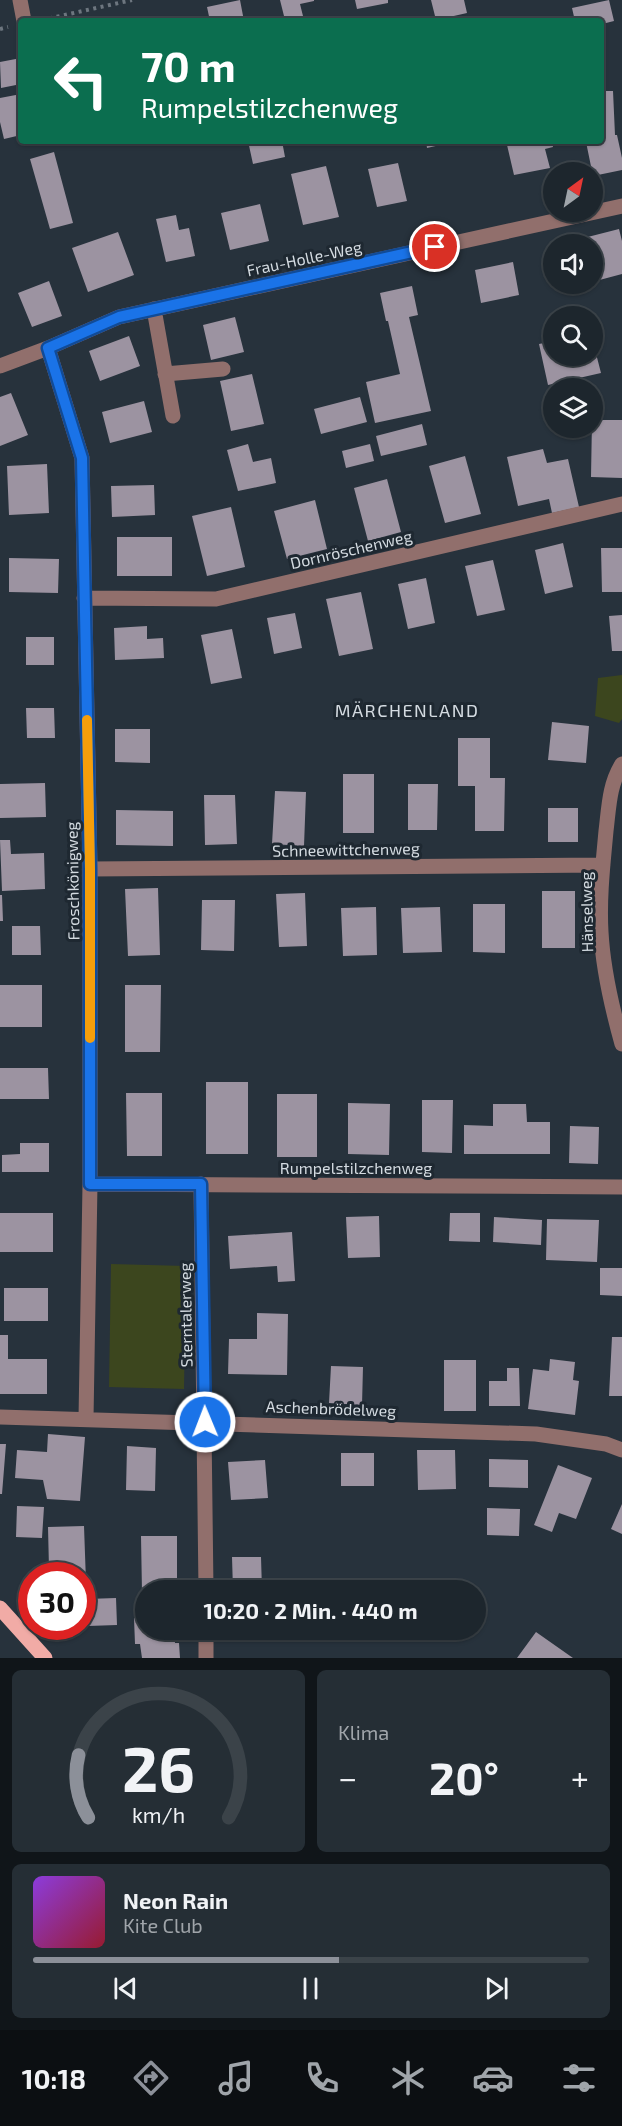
<!DOCTYPE html>
<html lang="de">
<meta charset="utf-8">
<style>
:root{--surface:#1d262d;--page:#252e35;--text:#f1f3f6;--muted:#a0a5aa;--line:#3b4349;--accent:#8c9099}
body{margin:0;font-family:"Exo 2",sans-serif;background:var(--page);color:var(--text);height:100vh;display:flex;flex-direction:column;font-size:22px;white-space:nowrap}
*{box-sizing:border-box;margin:0}
p{font-size:20px;color:var(--muted)}
.icon{flex:none;width:33px;height:33px;fill:none;stroke:currentColor;stroke-width:2;stroke-linecap:round;stroke-linejoin:round}
.map{position:relative;height:1658px;overflow:hidden}
.drawer{display:flex;flex-direction:column;gap:12px;padding:12px;background:#101519;flex:1}
.drawer>*{flex:none}
.hud{position:absolute;left:18px;top:18px;width:586px;height:126px;border-radius:6px;box-shadow:0 2px 4px #0004,0 0 0 2px var(--line);background:#0b6e4f;color:#fff;overflow:hidden}
.needle{width:39px;rotate:33deg}
.controls{position:absolute;left:543px;top:162px;display:grid;gap:12px}
.controls a{display:grid;place-items:center;width:60px;height:60px;border-radius:50%;background:var(--surface);box-shadow:0 2px 4px #0004,0 0 0 2px var(--line);font-size:30px}
.speed{position:absolute;left:18px;top:1562px;display:flex;gap:12px;font-size:30px;font-weight:700;text-align:center}
.speed>*{display:grid;place-content:center;width:78px;height:78px;border-radius:50%;background:var(--surface);box-shadow:0 2px 4px #0004,0 0 0 2px var(--line);line-height:1}
.speed .limit{border:9px solid #d22;background:#fff;color:#111}
.pin{position:absolute;display:grid;place-items:center;width:51px;height:51px;color:#fff;margin:-26px;border:3px solid #fff;border-radius:50%;box-shadow:0 2px 6px #0007}
.me{position:absolute;width:66px;margin:-33px;rotate:359deg;stroke-linejoin:round;filter:drop-shadow(0 0 4px #0008)}
.turn{display:flex;align-items:center;gap:21px;height:126px;padding:0 24px;font-size:27px}
.turn .icon{width:78px;height:78px;stroke-width:2.5}
.turn b{display:block;font-size:42px;line-height:51px}
.big{font-size:45px;font-weight:700;line-height:1.1}
.drawer .tile{flex:1;display:flex;flex-direction:column;justify-content:center;gap:9px;min-width:0;padding:0 21px;border-radius:9px;background:var(--page)}
.drawer .dial{align-items:center;gap:0}
.dial svg{height:156px;overflow:visible;fill:none;stroke:var(--line);stroke-width:7;stroke-linecap:round;text-anchor:middle}
.dial text{fill:var(--text);stroke:none}
.song{display:flex;align-items:center;gap:18px}
.cover{width:72px;height:72px;border-radius:9px;background:linear-gradient(135deg,hsl(270 70% 55%),hsl(350 70% 35%))}
.played{height:6px;border-radius:3px;background:linear-gradient(90deg,var(--accent) 55%,var(--line) 55%)}
.keys{display:flex;justify-content:space-around;direction:ltr}
.heat{display:flex;justify-content:space-between;align-items:center;font-size:33px;direction:ltr}
.drawer .tiles{flex:1;display:grid;gap:12px;grid-template-columns:1fr 1fr}
.tile:last-child{grid-column:span 2}
.trip{position:absolute;left:135px;top:1580px;width:351px;height:60px;border-radius:30px;background:var(--surface);box-shadow:0 2px 4px #0004,0 0 0 2px var(--line);font-weight:700;line-height:60px;text-align:center}
.tabs{display:flex;height:96px;justify-content:space-around;align-items:center;background:#0c0f12;color:var(--muted)}
.tabs .icon{width:42px;height:42px}
.tabs .selected{color:var(--accent)}
.tabs b{font-size:27px;color:var(--text)}
.map>svg:first-child{display:block}
</style>
<div class="map">
<svg width="622" height="1658" viewBox="0 0 622 1658">
<rect width="100%" height="100%" fill="#27323c"/>
<!-- green -->
<path fill="#3c461e" d="M622,675V719L619,723L595,716L598,678Z
M111,1264L186,1266L184,1389L109,1387Z"/>
<!-- building -->
<path fill="#9c93a1" d="M240,0L244,21H210L207,7Z
M280,0H314V1L300,4L303,16L285,20Z
M355,0H388V3L357,9Z
M431,0H464L467,13L436,20Z
M609,0L614,21L602,24V21H575L572,8Z
M21,58V84L1,88L0,62Z
M602,91H613L615,135H617L622,158V170L593,176L586,142L602,141Z
M21,94V135L4,139L0,122V98Z
M248,141H282L285,157L253,164Z
M426,141H453V142L427,148Z
M522,141H552L553,147L545,149L550,168L514,175L507,145Z
M54,152L73,223L50,229L30,159Z
M398,163L407,201L377,207L368,169Z
M326,166L339,217L303,225L291,174Z
M260,204L269,241L230,250L221,213Z
M176,215L179,230L189,228L195,256L166,262L156,219Z
M619,229L622,241V274L592,282V244H573L572,241Z
M118,232L134,275L88,292L72,248Z
M513,262L519,295L481,303L475,270Z
M49,281L62,316L32,327L18,293Z
M412,286L418,315L409,317L431,411L375,423L366,382L400,374L388,321H386L380,293Z
M235,317L244,352L211,360L203,325Z
M129,336L140,366L100,381L89,351Z
M592,338L601,373L548,385L539,344L554,341V356H592Z
M252,374L264,424L231,431L220,381Z
M11,393L28,435L0,446V397Z
M360,397L367,422L321,434L314,409Z
M144,401L152,432L110,443L102,412Z
M592,420H622V478L591,477Z
M422,424L427,445L381,456L376,436Z
M248,444L253,462L271,458L276,483L238,491L227,450Z
M370,444L374,461L346,468L342,451Z
M543,449L547,463L568,459L579,507L552,513L549,499L518,506L507,457Z
M465,456L481,514L445,523L429,466Z
M47,464L49,513L9,515L7,466Z
M387,479L401,532L368,541L354,488Z
M154,485L155,515L112,517L111,486Z
M315,500L327,549L287,559L274,511Z
M231,507L245,567L207,576L192,516Z
M117,537H172V576H117Z
M563,543L573,587L545,594L535,550Z
M601,548H622V592H602Z
M9,558L59,559L58,593L9,592Z
M493,560L505,610L477,616L465,566Z
M426,578L435,623L408,629L398,584Z
M361,592L373,649L339,656L326,599Z
M295,613L302,648L274,654L267,618Z
M622,615V651H612L609,616Z
M147,626V639L163,638L164,658L115,660L114,628Z
M232,629L242,678L211,684L201,635Z
M26,637H54V665H26Z
M26,708H54L55,738H27Z
M552,722L589,726L586,763L548,760Z
M115,729H150V763L115,762Z
M458,738H490V778H505L504,831H475V786H458Z
M343,774H374V833H343Z
M45,783L46,817L0,818V784Z
M408,784H438L437,830H408Z
M275,791L306,792L304,846L272,844Z
M204,795H235L237,844L205,845Z
M548,808H578V842H548Z
M116,810L173,811V846L116,845Z
M0,840H10L11,854L44,853L45,889L2,891Z
M158,888L160,955L128,956L125,889Z
M542,891H575V948H542Z
M305,893L307,946L279,947L276,894Z
M0,895H2L3,921H0Z
M202,900H235L234,951L201,950Z
M473,904H505V953L473,952Z
M376,907L377,955L343,956L341,908Z
M440,907L442,952L403,953L401,908Z
M12,926H40L41,955H12Z
M0,985H42V1027H0Z
M125,985H161L160,1052H125Z
M0,1068H48L49,1099H0Z
M206,1082H248V1154H206Z
M126,1093H162V1156H127Z
M277,1094H317V1157H277Z
M422,1100H453L452,1153L422,1152Z
M348,1103L390,1104L389,1155L348,1154Z
M493,1104H526L527,1122H550V1154H464V1125L493,1126Z
M570,1126L599,1127L598,1164L569,1163Z
M20,1143H49V1172H2V1155L20,1154Z
M0,1213H53V1252H0Z
M450,1213H480V1242L449,1241Z
M379,1216L380,1257L348,1258L346,1217Z
M494,1217L542,1220L541,1245L493,1242Z
M547,1219L599,1220L597,1262L546,1260Z
M292,1232L295,1281L278,1282L277,1266L230,1269L228,1236Z
M600,1268H622V1296L600,1295Z
M4,1288H48V1321H4Z
M257,1313L288,1314L287,1375L228,1374L229,1339H257Z
M0,1335H8V1359H47V1394H0Z
M612,1337H622V1396H609Z
M550,1359L575,1362L573,1380L579,1381L575,1415L528,1409L533,1369L549,1371Z
M444,1360H476V1411H444Z
M331,1366L363,1367L362,1405L329,1403Z
M507,1368H519L520,1406H489V1381H507Z
M48,1434L85,1437L80,1501L47,1499L43,1480L15,1478L17,1450L47,1452Z
M0,1444H6L2,1494H0Z
M127,1446L156,1448L155,1491L126,1490Z
M417,1450H455L456,1489L418,1490Z
M341,1453H374V1486H341Z
M489,1459L528,1460V1488L489,1487Z
M265,1460L268,1498L231,1500L228,1462Z
M558,1465L592,1478L576,1519L559,1513L552,1532L534,1525Z
M622,1504V1534L611,1529Z
M17,1506L44,1507L42,1538L16,1537Z
M487,1508L520,1509L519,1536L487,1535Z
M84,1526L86,1582H82V1575H64V1568L49,1569L48,1527Z
M141,1536H177V1590H146V1593H142Z
M232,1557H261L262,1590H233Z
M116,1598L117,1625L88,1626L87,1599Z
M134,1618H146V1629H174L175,1643H179L180,1658H142L140,1644H135Z
M536,1632L573,1658H517Z"/>
<g fill="none" stroke-linecap="round" stroke-linejoin="round">
<!-- path -->
<path stroke="#6d767f" stroke-width="4" stroke-dasharray="3 4.5" stroke-linecap="butt" d="M42,20L132,0
M0,29L8,27"/>
<!-- minor -->
<path stroke="#916f6c" stroke-width="15" d="M20,0L24,21
M154,309L173,416
M48,348L82,458L90,869V1184L86,1419
M0,366L48,348L119,317L622,206
M165,374L223,369
M84,598L216,599L622,504
M622,764C609,785 609,807 606,831C603,864 599,898 601,932C603,970 612,1008 622,1044
M90,869L603,865
M90,1184L622,1187
M201,1184L206,1590
M0,1417L536,1434L606,1444L622,1450
M206,1629V1658"/>
<!-- major -->
<path stroke="#f1aba6" stroke-width="15" d="M0,1608L45,1658"/>
</g>
<g fill="none" stroke-linecap="round" stroke-linejoin="round">
<defs>
<path id="route" d="M205,1422L201,1184H90V869L82,458L48,348L119,317L435,247"/>
</defs>
<!-- route casing -->
<use href="#route" stroke="#114b97" stroke-width="15"/>
<!-- route -->
<use href="#route" stroke="#1a73e8" stroke-width="10"/>
<!-- slow -->
<path stroke="#f59e0b" stroke-width="10" d="M87,720L90,869V1038"/>
</g>
<g text-anchor="middle" dominant-baseline="central" stroke-width="6" stroke-linejoin="round" paint-order="stroke">
<!-- street labels -->
<g font-size="16" fill="#d4dbe1" stroke="#1e2831">
<text transform="translate(304 258) rotate(-12)">Frau-Holle-Weg</text>
<text transform="translate(351 549) rotate(-13)">Dornröschenweg</text>
<text transform="translate(346 849) rotate(-1)">Schneewittchenweg</text>
<text transform="translate(72 881) rotate(-91)">Froschkönigweg</text>
<text transform="translate(586 912) rotate(-91)">Hänselweg</text>
<text x="356" y="1167">Rumpelstilzchenweg</text>
<text transform="translate(185 1315) rotate(-91)">Sterntalerweg</text>
<text transform="translate(331 1408) rotate(2)">Aschenbrödelweg</text>
</g>
<!-- neighbourhood labels -->
<g font-size="18" letter-spacing="1.5" fill="#d4dbe1" stroke="#1e2831">
<text x="407" y="710">MÄRCHENLAND</text>
</g>
</g>
</svg>
<div class="controls">
<a><svg class="needle" viewBox="-14 -14 28 28"><path d="M0-13l5 13h-10z" fill="#e53935"/><path d="M0 13l5-13h-10z" fill="#a0a5aa"/></svg></a>
<a><svg class="icon" aria-label="sound" viewBox="0 0 24 24"><path d="M4 9h4l5-4v14l-5-4H4zM17 9q2 3 0 6"/></svg></a>
<a><svg class="icon" aria-label="search" viewBox="0 0 24 24"><circle cx="10" cy="10" r="6"/><path d="M15 15l6 6"/></svg></a>
<a><svg class="icon" aria-label="layers" viewBox="0 0 24 24"><path d="M12 4l9 5-9 5-9-5zM3 14l9 5 9-5"/></svg></a>
</div>
<div class="speed"><div class="limit">30</div></div>
<div class="pin" style="left:435px;top:247px;background:#d93025"><svg class="icon" aria-label="arrive" viewBox="0 0 24 24"><path d="M6 21V4h12l-3 4 3 4H6"/></svg></div>
<svg class="me" style="left:205px;top:1422px" viewBox="-20 -20 40 40"><circle r="17" fill="#1a73e8" stroke="#fff" stroke-width="3"/><path d="M0-11L8 9 0 5-8 9z" fill="#fff"/></svg>
<div class="trip">10:20 · 2 Min. · 440 m</div>
<div class="hud">
<div class="turn"><svg class="icon" aria-label="left" viewBox="0 0 24 24"><path d="M17 20v-9H6M10 6l-5 5 5 5"/></svg><div><b>70 m</b>Rumpelstilzchenweg</div></div>
</div>
</div>
<section class="drawer">
<div class="tiles">
<div class="tile dial"><svg viewBox="0 0 100 80">
<path d="M14 69A42 42 0 1 1 86 69"/>
<path d="M14 69A42 42 0 0 1 9 37" stroke="#8c9099"/>
<text x="50" y="56" font-size="32" font-weight="700">26</text>
<text x="50" y="72" font-size="11">km/h</text>
</svg></div>
<div class="tile"><p>Klima</p>
<div class="heat"><a>−</a><b class="big">20°</b><a>+</a></div>
</div>
<div class="tile">
<div class="song"><i class="cover"></i><div><b>Neon Rain</b><p>Kite Club</p></div></div>
<div class="played"></div>
<div class="keys"><svg class="icon" aria-label="previous" viewBox="0 0 24 24"><path d="M18 5L8 12l10 7zM5 5v14"/></svg><svg class="icon" aria-label="pause" viewBox="0 0 24 24"><path d="M8 5v14M16 5v14"/></svg><svg class="icon" aria-label="next" viewBox="0 0 24 24"><path d="M6 5l10 7-10 7zM19 5v14"/></svg></div>
</div>
</div>
</section>
<nav class="tabs">
<b>10:18</b>
<svg class="icon selected" aria-label="directions" viewBox="0 0 24 24"><path d="M12 3l9 9-9 9-9-9zM9 14v-3h6M13 9l2 2-2 2"/></svg>
<svg class="icon" aria-label="music" viewBox="0 0 24 24"><path d="M9 18V5l10-2v13"/><circle cx="6" cy="18" r="3"/><circle cx="16" cy="16" r="3"/></svg>
<svg class="icon" aria-label="phone" viewBox="0 0 24 24"><path d="M5 4h4l2 5-3 2q2 4 5 5l2-3 5 2v4C11 20 4 13 5 4z"/></svg>
<svg class="icon" aria-label="climate" viewBox="0 0 24 24"><path d="M12 3v18M4 7l16 10M4 17L20 7"/></svg>
<svg class="icon" aria-label="car" viewBox="0 0 24 24"><path d="M5 17H2v-5l4-1 3-4h7l3 4 3 1v5h-3M9 17h6M6 11h13"/><circle cx="7" cy="17" r="2"/><circle cx="17" cy="17" r="2"/></svg>
<svg class="icon" aria-label="filters" viewBox="0 0 24 24"><path d="M4 7h16M4 17h16"/><circle cx="9" cy="7" r="2"/><circle cx="15" cy="17" r="2"/></svg>
</nav>
